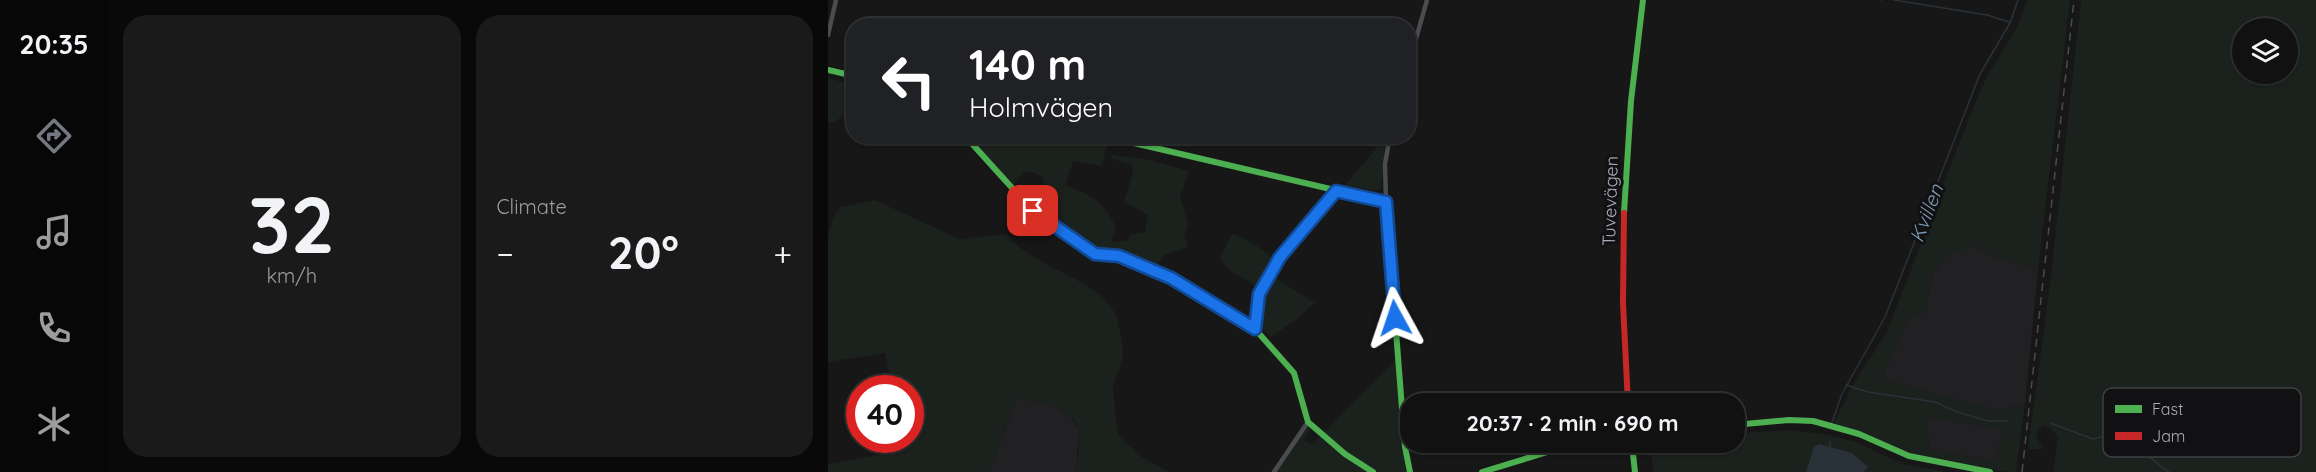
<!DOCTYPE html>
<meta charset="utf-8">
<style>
:root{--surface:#111;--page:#1a1a1a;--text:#f1f3f6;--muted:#9c9d9f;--line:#303131;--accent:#757880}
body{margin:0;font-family:Quicksand,sans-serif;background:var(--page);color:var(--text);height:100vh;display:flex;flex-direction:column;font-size:22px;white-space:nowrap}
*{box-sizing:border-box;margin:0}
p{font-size:20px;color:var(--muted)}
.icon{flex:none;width:33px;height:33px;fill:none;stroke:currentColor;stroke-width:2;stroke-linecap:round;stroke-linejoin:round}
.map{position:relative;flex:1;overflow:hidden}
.details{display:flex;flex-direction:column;gap:15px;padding:15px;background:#090909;width:720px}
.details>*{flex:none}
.guide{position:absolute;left:18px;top:18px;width:570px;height:126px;border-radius:24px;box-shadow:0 2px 4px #0004,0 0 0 2px var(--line);background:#202124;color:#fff;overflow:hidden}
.controls{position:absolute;left:1404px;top:18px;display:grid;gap:12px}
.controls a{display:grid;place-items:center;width:66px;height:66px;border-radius:50%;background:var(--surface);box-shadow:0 2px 4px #0004,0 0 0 2px var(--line);font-size:30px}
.speed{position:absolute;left:18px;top:375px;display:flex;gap:12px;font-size:30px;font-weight:700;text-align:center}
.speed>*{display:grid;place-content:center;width:78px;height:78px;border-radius:50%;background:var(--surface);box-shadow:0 2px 4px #0004,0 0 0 2px var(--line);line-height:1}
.speed .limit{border:9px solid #d22;background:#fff;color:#111}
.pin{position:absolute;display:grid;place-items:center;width:51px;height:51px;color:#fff;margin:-26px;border-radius:12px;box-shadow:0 3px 9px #0006}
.me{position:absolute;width:66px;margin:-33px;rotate:355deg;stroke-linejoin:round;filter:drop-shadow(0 0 4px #0008)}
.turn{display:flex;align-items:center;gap:21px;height:126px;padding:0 24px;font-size:27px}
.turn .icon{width:78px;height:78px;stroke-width:2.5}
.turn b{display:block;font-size:42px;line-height:51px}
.big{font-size:45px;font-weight:700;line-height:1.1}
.details .widget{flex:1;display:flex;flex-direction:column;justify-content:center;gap:9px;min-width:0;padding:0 21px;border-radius:24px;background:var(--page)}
.details .dial{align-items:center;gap:0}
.dial b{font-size:78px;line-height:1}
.heat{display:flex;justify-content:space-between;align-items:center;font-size:33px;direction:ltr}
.details .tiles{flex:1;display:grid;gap:15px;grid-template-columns:repeat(2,1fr)}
.trip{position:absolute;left:572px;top:393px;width:345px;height:60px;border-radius:24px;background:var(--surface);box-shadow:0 2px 4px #0004,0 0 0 2px var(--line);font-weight:700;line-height:60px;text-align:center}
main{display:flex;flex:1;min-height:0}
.tab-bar{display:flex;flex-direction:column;width:108px;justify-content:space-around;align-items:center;background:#070707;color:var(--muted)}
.tab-bar .icon{width:42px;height:42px}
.tab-bar .current{color:var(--accent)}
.tab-bar b{font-size:27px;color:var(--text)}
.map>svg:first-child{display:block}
</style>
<main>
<nav class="tab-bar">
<b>20:35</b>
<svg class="icon current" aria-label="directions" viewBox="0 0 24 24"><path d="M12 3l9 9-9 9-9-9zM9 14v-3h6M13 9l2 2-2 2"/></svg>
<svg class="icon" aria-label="music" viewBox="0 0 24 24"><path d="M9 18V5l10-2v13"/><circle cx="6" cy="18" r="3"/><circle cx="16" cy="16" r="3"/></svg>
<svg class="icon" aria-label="phone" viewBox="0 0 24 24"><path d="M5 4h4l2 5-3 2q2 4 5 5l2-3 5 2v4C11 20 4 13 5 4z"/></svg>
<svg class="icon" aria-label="climate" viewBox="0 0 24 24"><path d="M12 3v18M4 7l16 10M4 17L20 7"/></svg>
</nav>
<section class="details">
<div class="tiles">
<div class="widget dial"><b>32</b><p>km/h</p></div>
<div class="widget"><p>Climate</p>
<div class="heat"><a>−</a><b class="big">20°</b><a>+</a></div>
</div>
</div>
</section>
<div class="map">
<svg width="1488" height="472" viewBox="0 0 1488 472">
<rect width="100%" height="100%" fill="#171717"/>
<!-- built -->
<path fill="#212124" d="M1142,244L1167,257L1210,270L1197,404L1169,411L1054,379L1081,316L1097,312L1105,272L1121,253L1134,251Z
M189,398L222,403L242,415L251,431L248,472H161Z
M1099,418L1176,428L1168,462L1101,449Z"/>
<!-- green -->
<path fill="#1b211c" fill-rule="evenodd" d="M1199,0H1242L1210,270L1167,257L1142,244L1135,251L1121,253L1105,272L1097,312L1081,316L1054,379L1169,411L1197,404L1188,472H1179L1082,453L1006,423L1027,381L1059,332L1142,115L1160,74L1188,30ZM1099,418L1176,428L1168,462L1101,449Z
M1253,0H1488V472H1225L1230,436L1217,425L1209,430L1208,436L1215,449H1200L1222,284ZM1414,28H1460V74H1414Z
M0,78L25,85C26,100 16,123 0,123Z
M248,136L280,144L273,166L245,161L237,186C261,192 279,205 288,228L284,240L289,242L301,240L302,235L317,232L320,215L296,202L305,172L303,164L284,159L283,155L318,159L361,171L352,196L360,224L356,236L360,247L337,255L326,268L261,248L208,211L207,207L218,193L214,177L206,172H195L185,186L140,137Z
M558,137L553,189L548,191L517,185Z
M47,200L131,239L179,234C204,270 283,280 290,323C292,332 295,345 295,355C294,367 285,378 285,390C286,405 289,420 290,435L315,458L342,472H248C249,460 252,446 251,434C249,405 210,402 189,398L161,472H0V464L75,450L73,440H82V388H64L57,353L0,362V236L6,216L12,207Z
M404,234C416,235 442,255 452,264L446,277L487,303L466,321L443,337L432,327L430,310L434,295C424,276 401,278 392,257Z
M568,359L578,472H443L475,423L483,429L476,440L484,445Z
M956,430L996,434L1028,442L1075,464L1120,472H825L822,442H906V434Z"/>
<!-- water -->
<path fill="#2a3239" d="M991,444L1024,453L1040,467L1035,472H978L986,447Z"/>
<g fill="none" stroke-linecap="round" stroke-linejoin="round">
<!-- stream -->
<path stroke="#2a3239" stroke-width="1.5" d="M1052,0H1053
M1066,0L1159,15L1181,22
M1018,385L1040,392L1107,402L1129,412L1160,421H1179
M1222,423L1265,439C1284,433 1292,438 1305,451C1323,453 1327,464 1341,472
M1003,425L1014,394L1057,317L1152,74L1182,23L1190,0
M1002,442V450"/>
<!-- street -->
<path stroke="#4b4c50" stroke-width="4.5" d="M0,35L8,0
M580,67L599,0
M558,202L557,164L562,136
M427,329L431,294L452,257L508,191
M446,472L480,422"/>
<!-- fast -->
<path stroke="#4caf50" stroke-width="6" d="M0,70L26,76
M137,136L205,211L257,249L267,254L291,256L343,278L427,329L466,373L480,422L517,454L545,472
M276,136L558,202L577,447L582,472
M796,213L803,101L815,0
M906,425L961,420L985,421L1031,434L1081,456L1162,472
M794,442L801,445L810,442
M804,445L807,472
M654,472L752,442"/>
<!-- jam -->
<path stroke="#c62828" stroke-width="6" d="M796,213L795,303L800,404"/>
<!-- rail -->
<path stroke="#4b4c4f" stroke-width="1.5" stroke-dasharray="8 6" stroke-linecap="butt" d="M1194,472L1246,0"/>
</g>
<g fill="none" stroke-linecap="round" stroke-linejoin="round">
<defs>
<path id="route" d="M205,211L267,254L291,256L343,278L427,329L431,294L452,257L508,191L558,202L567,318"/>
</defs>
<!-- route casing -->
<use href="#route" stroke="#114b97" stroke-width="15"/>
<!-- route -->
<use href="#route" stroke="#1a73e8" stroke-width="10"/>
</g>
<g text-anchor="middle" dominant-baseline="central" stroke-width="6" stroke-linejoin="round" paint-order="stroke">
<!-- street labels -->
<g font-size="18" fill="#a8adb8" stroke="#111113">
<text transform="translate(782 201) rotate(-88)">Tuvevägen</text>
</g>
<!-- water labels -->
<g font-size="20" font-style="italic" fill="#7f9bb3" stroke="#111113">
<text transform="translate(1098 213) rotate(-69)">Kvillen</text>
</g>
</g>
<!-- legend -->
<rect x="1275" y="388" width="198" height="69" rx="9" fill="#111113" stroke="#3e4045" stroke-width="1.5"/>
<rect x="1287" y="405" width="27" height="8" fill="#4caf50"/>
<rect x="1287" y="432" width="27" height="8" fill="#c62828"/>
<g font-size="16" fill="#a8adb8">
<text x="1324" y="415">Fast</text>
<text x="1324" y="442">Jam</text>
</g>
</svg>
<div class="controls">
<a><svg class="icon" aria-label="layers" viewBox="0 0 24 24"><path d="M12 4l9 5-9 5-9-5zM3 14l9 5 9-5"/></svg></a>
</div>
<div class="speed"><div class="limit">40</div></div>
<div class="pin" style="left:205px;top:211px;background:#d93025"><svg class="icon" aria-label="arrive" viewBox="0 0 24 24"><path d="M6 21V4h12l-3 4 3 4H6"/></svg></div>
<svg class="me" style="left:567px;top:318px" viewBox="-20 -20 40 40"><path d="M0-17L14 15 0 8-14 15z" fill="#1a73e8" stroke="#fff" stroke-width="4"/></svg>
<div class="trip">20:37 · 2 min · 690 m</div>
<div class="guide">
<div class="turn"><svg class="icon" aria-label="left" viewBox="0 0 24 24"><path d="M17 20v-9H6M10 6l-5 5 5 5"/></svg><div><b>140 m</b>Holmvägen</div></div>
</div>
</div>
</main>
